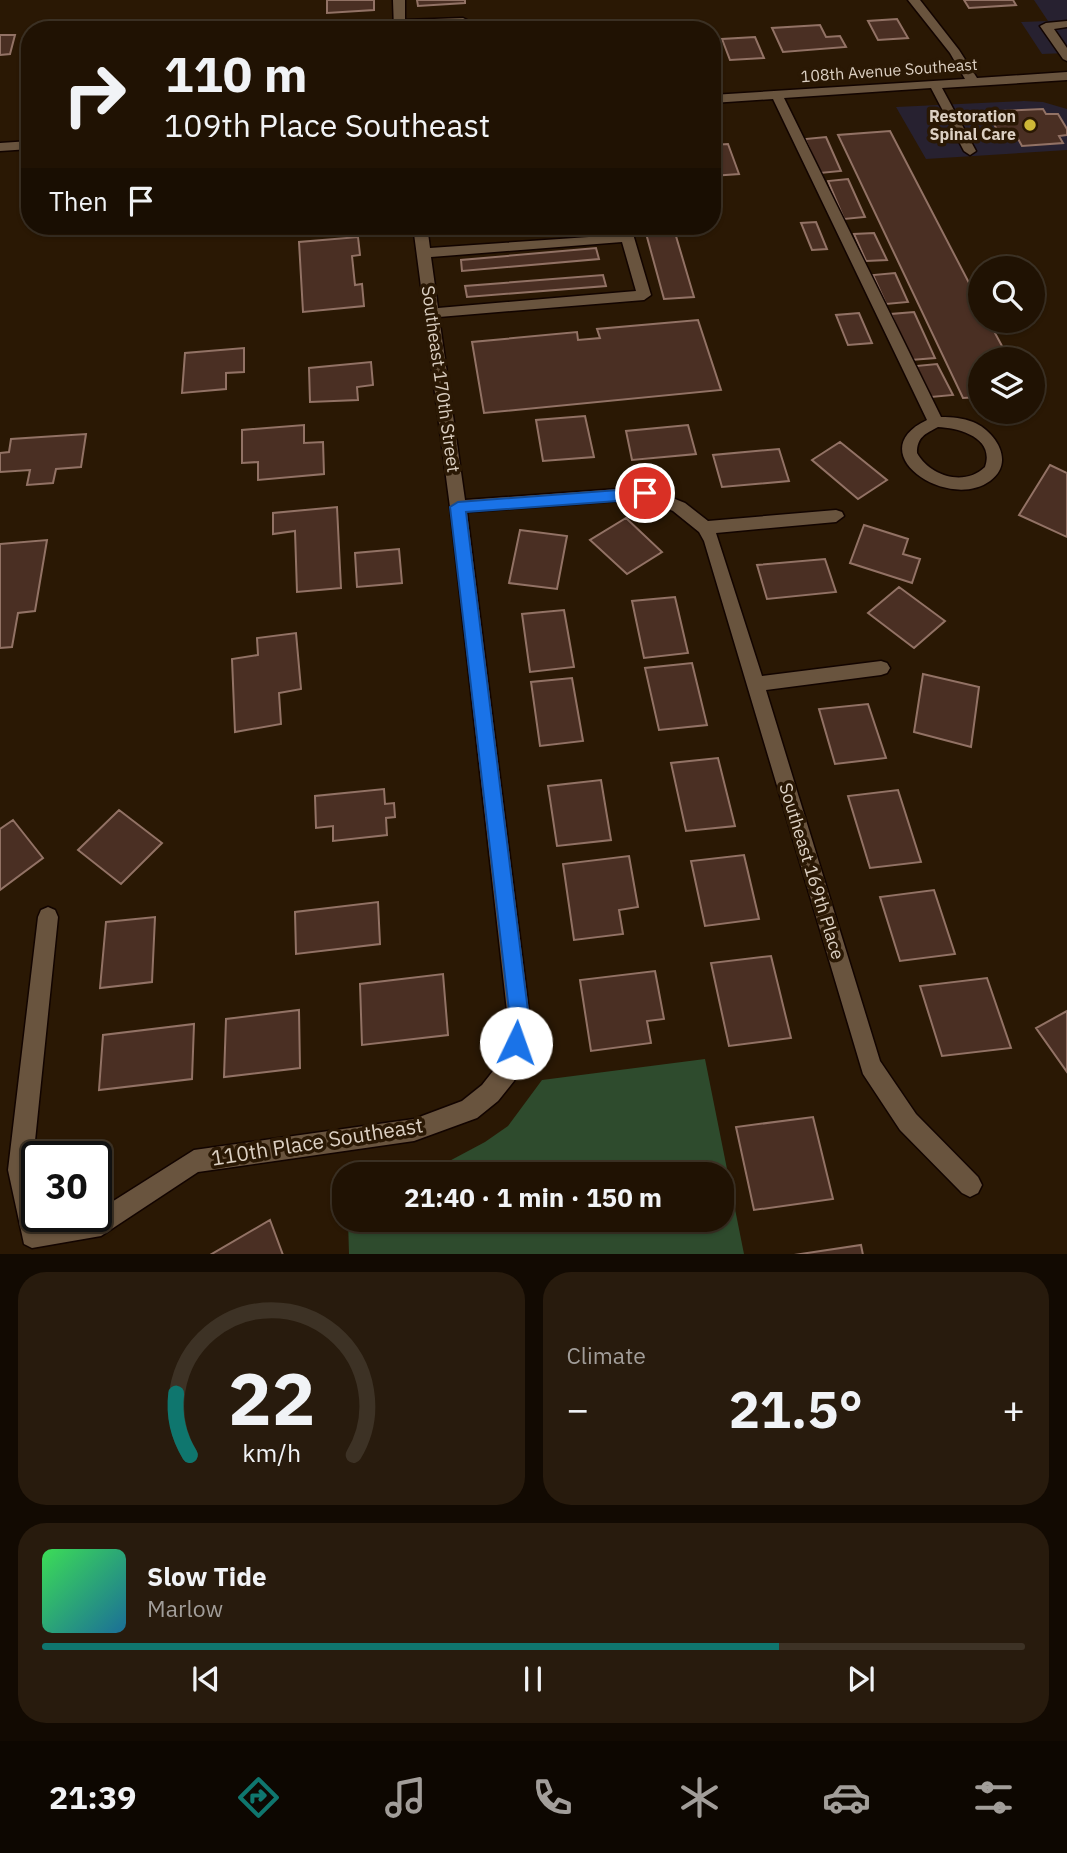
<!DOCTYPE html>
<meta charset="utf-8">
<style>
:root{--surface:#201203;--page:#281b0d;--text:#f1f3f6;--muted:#a29e9a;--line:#3d3225;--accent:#0f766e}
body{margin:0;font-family:"IBM Plex Sans",sans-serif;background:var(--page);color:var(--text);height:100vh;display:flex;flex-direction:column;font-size:26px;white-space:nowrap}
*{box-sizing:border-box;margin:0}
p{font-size:23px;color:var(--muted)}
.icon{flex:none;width:38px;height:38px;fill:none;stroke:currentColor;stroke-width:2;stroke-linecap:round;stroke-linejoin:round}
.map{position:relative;height:1254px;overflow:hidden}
.sheet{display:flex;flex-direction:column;gap:18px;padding:18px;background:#120a02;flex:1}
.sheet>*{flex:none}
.guide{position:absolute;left:21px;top:21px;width:700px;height:214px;border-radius:28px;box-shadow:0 2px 5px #0004,0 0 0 2px var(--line);background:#201203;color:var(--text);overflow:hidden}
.tools{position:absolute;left:968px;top:256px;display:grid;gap:14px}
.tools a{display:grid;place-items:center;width:77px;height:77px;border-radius:50%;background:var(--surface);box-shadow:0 2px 5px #0004,0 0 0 2px var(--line);font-size:35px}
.speed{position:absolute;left:21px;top:1141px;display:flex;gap:14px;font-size:35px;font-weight:700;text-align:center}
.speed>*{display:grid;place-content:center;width:91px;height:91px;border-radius:50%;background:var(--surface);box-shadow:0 2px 5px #0004,0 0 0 2px var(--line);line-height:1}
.speed .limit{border:4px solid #111;border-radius:10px;background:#fff;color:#111}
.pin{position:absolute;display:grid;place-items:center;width:60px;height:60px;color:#fff;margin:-30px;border:4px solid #fff;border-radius:50%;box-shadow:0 2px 7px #0007}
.me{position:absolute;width:77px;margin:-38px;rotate:3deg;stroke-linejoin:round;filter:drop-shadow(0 0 5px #0008)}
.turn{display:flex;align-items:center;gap:24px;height:147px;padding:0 28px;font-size:32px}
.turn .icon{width:91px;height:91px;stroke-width:2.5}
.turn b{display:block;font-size:49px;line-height:60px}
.then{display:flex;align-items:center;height:66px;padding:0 28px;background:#0003;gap:14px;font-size:26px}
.big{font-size:52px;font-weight:800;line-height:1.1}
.sheet .tile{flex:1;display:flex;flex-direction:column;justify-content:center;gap:10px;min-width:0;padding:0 24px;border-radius:28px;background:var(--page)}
.sheet .dial{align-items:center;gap:0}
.dial svg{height:182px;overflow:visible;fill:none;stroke:var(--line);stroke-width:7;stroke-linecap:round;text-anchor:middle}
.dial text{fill:var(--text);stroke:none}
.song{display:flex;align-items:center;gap:21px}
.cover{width:84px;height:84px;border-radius:10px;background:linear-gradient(135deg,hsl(130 70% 55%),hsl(200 70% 35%))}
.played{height:7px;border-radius:4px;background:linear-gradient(90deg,var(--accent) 75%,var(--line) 75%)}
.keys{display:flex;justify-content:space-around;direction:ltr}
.heat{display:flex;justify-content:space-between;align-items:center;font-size:38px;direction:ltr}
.sheet .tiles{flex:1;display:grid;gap:18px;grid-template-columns:1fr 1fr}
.tile:last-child{grid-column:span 2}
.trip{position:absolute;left:332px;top:1162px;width:402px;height:70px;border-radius:28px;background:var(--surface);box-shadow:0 2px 5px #0004,0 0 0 2px var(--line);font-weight:800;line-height:70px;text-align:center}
.menu{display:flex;height:112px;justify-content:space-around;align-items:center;background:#0d0701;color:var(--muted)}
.menu .icon{width:49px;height:49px}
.menu .current{color:var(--accent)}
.menu b{font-size:32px;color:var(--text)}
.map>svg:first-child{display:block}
</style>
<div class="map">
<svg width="1067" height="1255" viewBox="0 0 1067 1255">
<rect width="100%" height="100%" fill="#2a1804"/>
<!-- commercial -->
<path fill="#272130" d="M1034,0H1067V53L1042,54L1021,22L1048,21Z
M1024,101L1043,102L1067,109V150L926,159L896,107Z"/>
<!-- green -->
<path fill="#2e4b2d" d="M705,1059L744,1254H349L348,1220H723V1174H375L440,1166L485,1142L508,1126L542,1080Z"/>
<!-- building -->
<path fill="#4a2f23" stroke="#927265" stroke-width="2" d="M327,0H374V10L327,13Z
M417,0H465V3L418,6Z
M964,0H1013L1016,5L969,8Z
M897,19L908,38L878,40L868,21Z
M592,23L595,30L544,28Z
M820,25L826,37L840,36L846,47L783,52L772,28Z
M0,35H15L10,54L0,55Z
M755,37L764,58L730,60L722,39Z
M1043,109L1046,114H1058L1067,129V135L1059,136L1063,143L1022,146L1017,137L1002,138L992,121L1006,120L1002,111Z
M890,131L980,304V320H988L1009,359H980V397L963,398L838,135Z
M826,137L841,171L820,173L805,139Z
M728,144L739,174L712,176V145Z
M848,179L865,217L844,219L828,181Z
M816,222L827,249L812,250L801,223Z
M644,226H673L694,297L664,299Z
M874,233L887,260L866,261L854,234Z
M358,237L360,255L352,256L355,285L362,284L364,306L303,312L299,242Z
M596,248L599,259L462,271L461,260Z
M895,273L908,302L886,304L873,275Z
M603,275L606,286L467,297L465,286Z
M914,312L935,358L911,360L891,314Z
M859,313L872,343L848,345L836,315Z
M698,320L721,390L484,413L472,342L577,332L578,340L600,338L597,329Z
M244,348V372L226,373V389L182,393L185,353Z
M371,362L373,385L357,387L358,400L310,402L309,368Z
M937,364L953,395L931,397L916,366Z
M585,416L594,457L543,461L536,420Z
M304,425V443L323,442L324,474L258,480V462L242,463V430Z
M688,425L696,454L632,460L626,431Z
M86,434L81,467L56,469L53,483L27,485L30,470L0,472V453L9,452L11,439Z
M840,442L887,480L858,499L812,460Z
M779,449L789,481L722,487L713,455Z
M1050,465L1067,473V537L1019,515Z
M337,507L341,588L297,592L295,531L273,534V513Z
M626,518L662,552L627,574L590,540Z
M864,525L908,539L903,554L920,559L912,583L850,563Z
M520,530L567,536L557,589L509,583Z
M47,540L35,611L18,613L12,647L0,648V544Z
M399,549L402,583L357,587L355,553Z
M825,559L836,592L767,599L757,565Z
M899,587L945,621L914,648L868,613Z
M675,597L688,653L644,658L632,601Z
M564,610L574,667L530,672L522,614Z
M296,633L301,689L279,693L281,724L235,732L232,659L258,655L257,638Z
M692,663L707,725L659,730L645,668Z
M923,674L979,687L971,747L914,732Z
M572,678L583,741L540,746L531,682Z
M868,704L886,758L835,764L819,709Z
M718,758L735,826L686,831L671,763Z
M601,780L611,840L557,846L548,786Z
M384,789L385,804L394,803L395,817L386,818L387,835L333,841V826L316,828L315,796Z
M898,790L921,862L870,868L848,796Z
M119,810L162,843L121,884L78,850Z
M13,820L43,858L0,890V829Z
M744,855L759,919L705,926L691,861Z
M629,856L638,907L619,910L623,934L574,940L563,864Z
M934,890L955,954L900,961L880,897Z
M378,902L380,944L296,954L295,912Z
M155,917L152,982L100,988L106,922Z
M771,956L791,1038L729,1046L711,963Z
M655,971L664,1019L647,1021L651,1043L591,1051L580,980Z
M443,974L448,1035L362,1045L360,984Z
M987,978L1011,1048L942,1056L920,986Z
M299,1010L300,1068L224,1077L226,1019Z
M1067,1011V1072L1036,1028Z
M194,1024L192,1079L99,1090L103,1035Z
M813,1117L833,1199L754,1210L736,1127Z
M270,1220L283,1255H210Z
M861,1245L863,1255H794Z"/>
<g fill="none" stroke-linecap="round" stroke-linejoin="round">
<defs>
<path id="minor" d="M393,0H405V20L463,18L469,21L463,24L394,30Z
M908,0H920L959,50L977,78L1067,72V80L942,88L976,151L970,155L964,151L931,88L784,98L941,417C952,417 963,418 973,422C995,431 1016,462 990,481C947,512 859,452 927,420L773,99L712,103V95L965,79L950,53ZM938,427C960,428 995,438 985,467C964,487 930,476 917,453C917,437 925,434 938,427Z
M1067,21V27L1054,29L1067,48V61L1063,59L1040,26L1046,23Z
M30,141V149L0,151V143Z
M413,226H427L430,248L633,234L651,295L644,300L439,317L465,500L645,487L685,503L708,521L836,510L842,512L844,516L836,522L716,533L762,676L881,661L887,663L890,668L887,673L881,675L766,690L880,1061L916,1114L978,1177L982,1185L978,1193L970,1197L962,1193L900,1130L863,1074L704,541L699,532L673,511L644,499L467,512L529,1011L527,1043L514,1081L498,1101L477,1118L414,1141L198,1172L101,1236L32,1248L24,1244L8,1170L38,917L41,910L48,907L55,910L58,917L32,1170L37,1216H40L41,1223L96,1216V1212L194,1150L414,1119L462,1101L482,1085L497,1066L505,1043L507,1011L450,507ZM622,242L636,291L438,308L431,257Z"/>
</defs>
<!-- minor casing -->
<use href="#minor" stroke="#120400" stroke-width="3"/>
<!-- minor -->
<use href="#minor" fill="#69543e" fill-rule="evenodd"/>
</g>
<!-- route -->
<path fill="#1a73e8" stroke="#114b97" stroke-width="2" d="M645,488L652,493L645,499L466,512L528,1011L523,1050L516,1053L509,1050L506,1043L509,1011L450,507L458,502Z"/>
<!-- markers -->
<circle fill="#ceb837" stroke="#2a1804" stroke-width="2.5" cx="1030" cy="125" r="7"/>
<g text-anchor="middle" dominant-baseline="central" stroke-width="7" stroke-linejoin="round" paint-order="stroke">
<!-- far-street labels -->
<g font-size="16" fill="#dcd0c3" stroke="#2a1804">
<text transform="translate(889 70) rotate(-4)">108th Avenue Southeast</text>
</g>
<!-- far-poi labels -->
<g font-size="16" font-weight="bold" fill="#dcd0c3" stroke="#2a1804" text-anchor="end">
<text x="1016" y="116">Restoration<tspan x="1016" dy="18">Spinal Care</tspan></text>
</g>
<!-- street labels -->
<g font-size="18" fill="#dcd0c3" stroke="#2a1804">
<text transform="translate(441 379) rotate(82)">Southeast 170th Street</text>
<text transform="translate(812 871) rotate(73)">Southeast 169th Place</text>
</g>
<!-- near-street labels -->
<g font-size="21" fill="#dcd0c3" stroke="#2a1804">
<text transform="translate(317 1141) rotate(-9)">110th Place Southeast</text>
</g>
</g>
</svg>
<div class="tools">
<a><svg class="icon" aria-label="search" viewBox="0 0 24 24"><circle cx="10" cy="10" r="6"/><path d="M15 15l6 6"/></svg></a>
<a><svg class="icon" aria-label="layers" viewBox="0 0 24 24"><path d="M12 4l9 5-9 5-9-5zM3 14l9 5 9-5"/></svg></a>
</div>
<div class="speed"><div class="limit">30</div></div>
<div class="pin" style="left:645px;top:493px;background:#d93025"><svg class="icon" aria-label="arrive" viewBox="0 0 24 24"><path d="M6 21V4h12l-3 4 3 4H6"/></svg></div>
<svg class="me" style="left:516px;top:1043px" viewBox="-20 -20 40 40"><circle r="19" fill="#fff"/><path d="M0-13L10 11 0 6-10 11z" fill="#1a73e8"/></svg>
<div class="trip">21:40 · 1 min · 150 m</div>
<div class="guide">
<div class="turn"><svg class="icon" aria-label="right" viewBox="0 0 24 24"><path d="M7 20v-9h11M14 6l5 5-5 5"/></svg><div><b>110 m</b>109th Place Southeast</div></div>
<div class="then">Then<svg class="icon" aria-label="arrive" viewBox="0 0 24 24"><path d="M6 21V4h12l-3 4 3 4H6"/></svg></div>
</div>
</div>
<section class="sheet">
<div class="tiles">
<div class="tile dial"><svg viewBox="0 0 100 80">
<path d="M14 69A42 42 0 1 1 86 69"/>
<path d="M14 69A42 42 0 0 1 8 42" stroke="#0f766e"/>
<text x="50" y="56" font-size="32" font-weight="700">22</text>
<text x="50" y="72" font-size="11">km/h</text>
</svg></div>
<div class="tile"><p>Climate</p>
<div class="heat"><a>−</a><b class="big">21.5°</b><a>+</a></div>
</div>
<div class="tile">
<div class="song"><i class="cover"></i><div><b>Slow Tide</b><p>Marlow</p></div></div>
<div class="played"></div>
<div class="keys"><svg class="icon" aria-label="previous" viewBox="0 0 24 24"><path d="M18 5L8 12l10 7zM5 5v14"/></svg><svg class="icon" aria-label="pause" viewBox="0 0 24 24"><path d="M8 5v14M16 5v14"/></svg><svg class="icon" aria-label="next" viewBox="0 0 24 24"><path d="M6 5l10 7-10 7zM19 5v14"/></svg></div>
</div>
</div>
</section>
<nav class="menu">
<b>21:39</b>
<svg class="icon current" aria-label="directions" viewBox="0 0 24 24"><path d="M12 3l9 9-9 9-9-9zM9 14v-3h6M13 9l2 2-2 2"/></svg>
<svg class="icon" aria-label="music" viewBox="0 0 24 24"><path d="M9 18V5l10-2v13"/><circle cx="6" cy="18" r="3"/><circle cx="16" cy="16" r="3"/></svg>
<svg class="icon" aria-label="phone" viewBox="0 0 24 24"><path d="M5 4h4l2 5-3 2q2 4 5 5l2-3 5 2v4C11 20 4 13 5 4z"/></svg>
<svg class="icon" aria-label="climate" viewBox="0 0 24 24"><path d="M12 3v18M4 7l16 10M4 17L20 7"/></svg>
<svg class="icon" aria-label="car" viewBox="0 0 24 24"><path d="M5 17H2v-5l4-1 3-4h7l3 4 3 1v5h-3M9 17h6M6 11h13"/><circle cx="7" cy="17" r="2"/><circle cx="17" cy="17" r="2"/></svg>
<svg class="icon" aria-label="filters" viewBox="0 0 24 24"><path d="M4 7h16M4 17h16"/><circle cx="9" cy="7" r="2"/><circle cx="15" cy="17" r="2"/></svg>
</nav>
